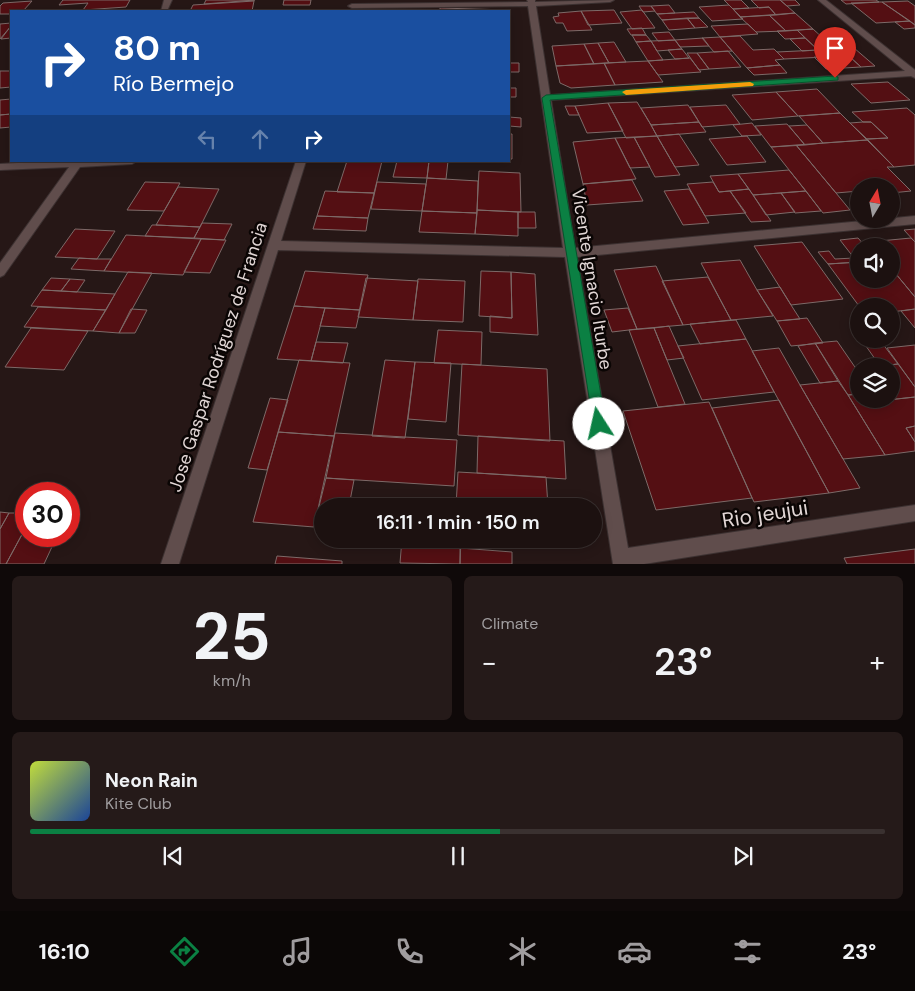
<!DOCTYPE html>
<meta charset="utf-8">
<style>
:root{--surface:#1c1110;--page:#251a19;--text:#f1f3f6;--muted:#a09d9f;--line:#3a3130;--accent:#0b8043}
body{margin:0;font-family:"DM Sans",sans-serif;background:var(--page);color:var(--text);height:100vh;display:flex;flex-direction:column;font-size:19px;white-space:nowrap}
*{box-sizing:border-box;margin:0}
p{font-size:16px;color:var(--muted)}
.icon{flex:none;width:28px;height:28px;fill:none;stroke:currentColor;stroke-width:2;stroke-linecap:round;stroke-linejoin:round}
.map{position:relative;height:564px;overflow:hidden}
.details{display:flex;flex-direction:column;gap:12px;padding:12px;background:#0f0909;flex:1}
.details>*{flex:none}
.guide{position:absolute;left:10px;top:10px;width:500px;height:152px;border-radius:0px;box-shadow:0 2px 12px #0003,0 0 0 1px var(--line);background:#1a4fa0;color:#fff;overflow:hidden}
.needle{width:32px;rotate:10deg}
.fabs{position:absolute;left:850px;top:178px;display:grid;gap:10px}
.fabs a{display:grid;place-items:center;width:50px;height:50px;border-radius:50%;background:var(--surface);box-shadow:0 2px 12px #0003,0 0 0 1px var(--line);font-size:25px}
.speed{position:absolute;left:15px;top:482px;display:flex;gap:10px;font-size:25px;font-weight:700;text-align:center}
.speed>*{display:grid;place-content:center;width:65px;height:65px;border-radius:50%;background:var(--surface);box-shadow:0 2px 12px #0003,0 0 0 1px var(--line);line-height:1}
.speed .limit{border:8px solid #d22;background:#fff;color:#111}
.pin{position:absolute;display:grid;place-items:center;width:42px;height:42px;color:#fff;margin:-51px -21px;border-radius:50% 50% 50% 0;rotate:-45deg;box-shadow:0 0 5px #0007}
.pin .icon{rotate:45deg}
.me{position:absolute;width:55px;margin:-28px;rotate:350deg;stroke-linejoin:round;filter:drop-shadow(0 0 4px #0008)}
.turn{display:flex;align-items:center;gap:18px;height:105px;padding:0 20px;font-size:22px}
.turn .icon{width:65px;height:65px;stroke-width:2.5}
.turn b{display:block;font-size:35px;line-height:42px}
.lanes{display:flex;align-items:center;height:48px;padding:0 20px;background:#0003;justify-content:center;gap:25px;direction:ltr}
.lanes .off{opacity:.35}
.big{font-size:38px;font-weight:600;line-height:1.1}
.details .widget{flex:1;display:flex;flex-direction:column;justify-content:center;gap:8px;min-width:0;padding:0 18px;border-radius:8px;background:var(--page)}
.details .dial{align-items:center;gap:0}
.dial b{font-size:65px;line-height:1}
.song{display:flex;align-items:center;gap:15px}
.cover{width:60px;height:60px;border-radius:8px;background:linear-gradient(135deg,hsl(70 70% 55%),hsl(220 70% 35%))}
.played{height:5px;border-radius:2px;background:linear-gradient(90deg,var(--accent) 55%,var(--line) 55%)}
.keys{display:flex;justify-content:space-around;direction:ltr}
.heat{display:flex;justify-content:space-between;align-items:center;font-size:28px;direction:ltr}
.details .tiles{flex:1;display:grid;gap:12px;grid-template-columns:1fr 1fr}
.widget:last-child{grid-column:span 2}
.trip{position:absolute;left:314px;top:498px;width:288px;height:50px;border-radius:25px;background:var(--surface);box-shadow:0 2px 12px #0003,0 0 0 1px var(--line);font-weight:600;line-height:50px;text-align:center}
.tabs{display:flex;height:80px;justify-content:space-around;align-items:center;background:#0b0706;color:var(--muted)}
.tabs .icon{width:35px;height:35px}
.tabs .on{color:var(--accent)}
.tabs b{font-size:22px;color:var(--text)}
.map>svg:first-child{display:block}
</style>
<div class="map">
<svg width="915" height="564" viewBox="0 0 915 564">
<rect width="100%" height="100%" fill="#261716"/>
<!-- building -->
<path fill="#540f13" stroke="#7d6a68" d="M63,0H130L126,7L83,10L88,3L59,5Z
M206,0H255L204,4Z
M284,0H311L310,5H283Z
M724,0H741L749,8L733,9Z
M751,0H780L795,13L776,15L769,7L759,8Z
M780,0H795L800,5L787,6Z
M841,0H876L879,2L846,4Z
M32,1L23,11H11V14H0V6L3,3Z
M254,1L252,11H190L193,5Z
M908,1L915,6V25L882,2Z
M879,2H882L910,21L876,23L851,3Z
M669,5L675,13L657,14L651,6Z
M729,5L743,19L712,21L699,7Z
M639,6H651L655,11L643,12Z
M769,7L776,15L740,17L733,9Z
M440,8L508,10V11H440Z
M614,10L622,23L588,25L581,11Z
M642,10L655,28L632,29L620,12Z
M581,11L592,30L567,31L563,23H556L553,17L559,16L558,13Z
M694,12L699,18L662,20L657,14Z
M795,13L813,29L786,31L769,15Z
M769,15L786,31L756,32L740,17Z
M687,18H699L708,27L695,28Z
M687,18L695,28L669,30L662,20Z
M910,21L915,25V28L904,29L895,22Z
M11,23V26L0,39V24Z
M748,24L758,34L720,37L711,26Z
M11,26V38L1,39Z
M642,28L646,35H631L627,29Z
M813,29L835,49L818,50L797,30Z
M797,30L805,38L785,39L777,31Z
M669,32L675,40L658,41L652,33Z
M632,35H646L651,41L636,42Z
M740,36L753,50L774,49L784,59L775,60L780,65L747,68L720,37Z
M720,37L732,51L714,52L702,38Z
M703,38L709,46L680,47L675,40Z
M805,38L818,50L802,51L790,39Z
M675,40L682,49L657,51L651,41Z
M651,41L657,51L663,60L648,61L636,42Z
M614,42L626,62L609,63L598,43Z
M598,43L609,63L594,64L584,44Z
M584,44L594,64L556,66L552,46Z
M840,48L848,55L861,67L826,69L814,57H826L818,50Z
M854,48L875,66L861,67L841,49Z
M682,49L689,58L675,59L668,50Z
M818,50L826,57L784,59L777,52Z
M728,51L741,67L709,69L697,53Z
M687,53H697L709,69L699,70Z
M690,58L701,72L658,75L648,61Z
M648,61L663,82L615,85L604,63Z
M509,63H519V72H509Z
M604,63L615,85L571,88L560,83L556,66Z
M780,65L787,73L754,75L747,68Z
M0,71H11V87L0,88Z
M888,82L910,100L871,103L851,84Z
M509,88H516V97H509Z
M817,89L840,113L798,116L776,92Z
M776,92L798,116L752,120L732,95Z
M11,99V114L0,115V100Z
M637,102L651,125L657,136L626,138L608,103Z
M608,103L623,131L587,133L575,106Z
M688,105L699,122L651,125L641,108Z
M726,105L740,124L702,127L690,107Z
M565,106H575L579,115H569Z
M907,108L915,115V165L894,167L867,139L888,138L871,122H863L852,112Z
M840,113L867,140L823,143L799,116Z
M11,114V127L0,128V115Z
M509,117L521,118V127L509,126Z
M699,122L706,132L657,136L651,125Z
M863,122H871L888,138L867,139L850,123Z
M752,123L761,135L742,136L733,125Z
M787,124L805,145L771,147L755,126Z
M807,125L823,143L805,145L789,126Z
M509,134H512V159H509Z
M679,134L699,165L675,167L657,136Z
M657,136L675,167L680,175L655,177L634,137Z
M747,136L766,162L727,165L709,139Z
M634,137L650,167L630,168L615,138Z
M615,138L636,179L583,184L573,142Z
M867,140L894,167H887L911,191L891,193V186H859V191L836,193L796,145Z
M796,145L836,193L850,210L823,213L771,147Z
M347,161H382L374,193L337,192Z
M397,161H429L427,178L393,177Z
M429,161H448L446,179L427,178Z
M789,170L806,191L753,195L738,174Z
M479,171L520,173L521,212L477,210Z
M738,174L749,189L719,192L710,176Z
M427,178L478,181L477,213L422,211Z
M632,180L643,201L587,205L583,184Z
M145,182L180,183L164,211L127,210Z
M377,182L426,184L422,211L371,209Z
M713,182L719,192L730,191L746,213L705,216L687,184Z
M178,187L219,189L200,227L156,225Z
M689,189L705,216L709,223L683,225L664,191Z
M749,189L753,195L771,221L751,222L730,191Z
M325,191L374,193L368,218L317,216Z
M806,191L821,211L795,213L781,193Z
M781,193L795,212L766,215L753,195Z
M477,210L518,212V236L475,234Z
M422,211L477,213L475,234L419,232Z
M518,212H535L536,228H518Z
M317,216L368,218L366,231L313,229Z
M202,223L232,224L224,240L194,238Z
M152,225H156L200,227L194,238L145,236Z
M75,229L115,231L97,259L55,257Z
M915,229V242L904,230Z
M126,235L145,236L201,239L183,275L104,271Z
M858,238L865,246H859V262L828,264L818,252L829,251L835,259L854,258L840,240Z
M911,238L915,242V297L891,268V246H873L869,242Z
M201,239L226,240L210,273L184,272Z
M802,242L843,299L791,305L754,246Z
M79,258L97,259H111L104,271L71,269Z
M740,260L757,290L773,316L731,320L701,263Z
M859,262V279H891V268L915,297V309L891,312V306H859L828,264Z
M656,266L683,325L637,329L614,270Z
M305,271L368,275L360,310L294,306Z
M481,271L511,272L512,318L479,316Z
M128,272L152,273L119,333L93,331Z
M511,272L535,274L538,335L490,332V316L512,318Z
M708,277L731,320L683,325L662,281Z
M51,278L70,279L61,291L42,290Z
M366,278L418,281L413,320L358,317Z
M70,279L85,280L77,292L61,291Z
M418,279L465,281L463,322L413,320Z
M780,287L791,305L800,319L777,321L757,290Z
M42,290L61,291L115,294L106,310L31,306Z
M294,306L325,308L311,361L277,359Z
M38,307L106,310L93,331L24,327Z
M325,308L360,310L356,328L320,326Z
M628,308L637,329L612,332L604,310Z
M131,309L147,310L135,333H119Z
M915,309V328L901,311Z
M807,318L823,343L791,346L777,321Z
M736,320L746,339L700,344L690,324Z
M669,326L678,346L684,358L667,360L654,328Z
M31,328L88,331L64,370L5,367Z
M654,328L667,360L685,404L658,407L629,330Z
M438,330L482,332L481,365L434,363Z
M746,339L774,392L702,400L678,346Z
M861,339H879L898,364L880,366Z
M837,341L859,373V394L848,395L815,343Z
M316,342L348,343L343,363L311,361Z
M815,343L838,381L820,383L798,346Z
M915,345V387L887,348Z
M779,348L800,385L860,488L829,493L752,351Z
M299,360L350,363L334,436L278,432Z
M385,360L415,362L405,438L372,436Z
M415,362L451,363L446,422L408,419Z
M462,364L547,369L550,441L458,435Z
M898,364L915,387V397L878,401L877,399H891V366H879Z
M838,381L848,395L885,455L843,459L800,385Z
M859,394V399H877L878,401L915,397V426L906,428L915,442V451L885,455L848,395Z
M270,398L288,400L267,470L248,468Z
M779,400L829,493L754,502L712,408Z
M709,402L752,498L656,510L623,411Z
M915,426V442L906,428Z
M278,432L334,436L314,527L253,522Z
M335,433L457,440L454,486L326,478Z
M478,436L564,441L566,479L477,473Z
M458,472L546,477L548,506H456Z
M326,478L354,480L349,506H322V527H314Z
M0,512L9,513L0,529Z
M9,513H26V527L6,564H0V529Z
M26,527V536H57L44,564H6Z
M402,539H461L460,564L400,563Z
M460,548L512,552V564H460Z
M915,549V564H847L844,558Z
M277,556L342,561V564H275Z"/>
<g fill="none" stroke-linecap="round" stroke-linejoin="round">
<defs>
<path id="minor" d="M164,0H172L167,11H161Z
M527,0H535V2L614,0L610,2L536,6L550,95L905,71L818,0H826L915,70V78L911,76L551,100L575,248L915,216V224L577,257L628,548L915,505V521L644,564H613L565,257L278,250L179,564H161L296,161H306L281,241L563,248L528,6L352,8L348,6L352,4L528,2Z
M53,161H137L132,164L80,167L4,275L0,277V263L69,167L0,170V164Z"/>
</defs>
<!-- minor casing -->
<use href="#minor" stroke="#3c3131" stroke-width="2"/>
<!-- minor -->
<use href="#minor" fill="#604d4c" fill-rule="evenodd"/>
</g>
<!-- route -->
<path fill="#0b8043" stroke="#07532c" d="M835,76L838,77V80L550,100L606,424L604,429L599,431L594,429L542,98L546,95Z"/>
<!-- slow -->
<path fill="#f59e0b" d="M750,82L754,84L753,86L626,95L622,92L626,90Z"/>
<g text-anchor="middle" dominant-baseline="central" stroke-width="5" stroke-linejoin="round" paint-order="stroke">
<!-- street labels -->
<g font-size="18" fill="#e1d6d5" stroke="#0a0504">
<text transform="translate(592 279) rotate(81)">Vicente Ignacio Iturbe</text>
<text transform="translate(218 357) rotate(-72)">Jose Gaspar Rodríguez de Francia</text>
</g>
<!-- near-street labels -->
<g font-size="21" fill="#e1d6d5" stroke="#0a0504">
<text transform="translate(765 514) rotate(-9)">Rio jeujui</text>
</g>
</g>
</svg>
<div class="fabs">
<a><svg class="needle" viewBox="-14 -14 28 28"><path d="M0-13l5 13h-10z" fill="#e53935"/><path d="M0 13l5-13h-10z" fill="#a09d9f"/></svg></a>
<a><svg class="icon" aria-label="sound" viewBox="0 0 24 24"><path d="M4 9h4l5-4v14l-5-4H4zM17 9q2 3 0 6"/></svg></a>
<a><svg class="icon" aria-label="search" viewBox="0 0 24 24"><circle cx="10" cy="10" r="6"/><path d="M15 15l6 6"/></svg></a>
<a><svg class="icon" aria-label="layers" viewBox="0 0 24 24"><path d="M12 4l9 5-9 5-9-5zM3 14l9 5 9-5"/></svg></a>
</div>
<div class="speed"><div class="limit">30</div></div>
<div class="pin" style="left:835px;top:78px;background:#d93025"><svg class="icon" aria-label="arrive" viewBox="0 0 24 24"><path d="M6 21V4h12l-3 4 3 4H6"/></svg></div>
<svg class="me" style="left:599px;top:424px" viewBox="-20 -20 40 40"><circle r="19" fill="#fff"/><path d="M0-13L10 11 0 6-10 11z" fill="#0b8043"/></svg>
<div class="trip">16:11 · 1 min · 150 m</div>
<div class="guide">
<div class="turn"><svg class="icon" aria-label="right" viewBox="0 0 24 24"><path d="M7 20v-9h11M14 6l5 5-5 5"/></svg><div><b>80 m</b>Río Bermejo</div></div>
<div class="lanes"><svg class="icon off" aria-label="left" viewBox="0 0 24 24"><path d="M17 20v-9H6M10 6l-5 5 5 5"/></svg><svg class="icon off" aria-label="ahead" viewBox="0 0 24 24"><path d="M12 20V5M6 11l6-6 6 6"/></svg><svg class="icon" aria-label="right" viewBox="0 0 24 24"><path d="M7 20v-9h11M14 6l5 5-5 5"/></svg></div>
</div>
</div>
<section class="details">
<div class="tiles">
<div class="widget dial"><b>25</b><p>km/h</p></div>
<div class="widget"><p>Climate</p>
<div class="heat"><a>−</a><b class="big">23°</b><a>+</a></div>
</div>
<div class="widget">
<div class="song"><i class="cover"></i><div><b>Neon Rain</b><p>Kite Club</p></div></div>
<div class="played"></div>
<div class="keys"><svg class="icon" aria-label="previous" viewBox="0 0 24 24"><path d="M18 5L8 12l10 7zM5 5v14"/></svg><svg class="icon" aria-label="pause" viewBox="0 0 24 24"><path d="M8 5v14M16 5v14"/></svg><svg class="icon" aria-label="next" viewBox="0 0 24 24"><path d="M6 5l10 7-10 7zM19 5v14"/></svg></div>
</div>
</div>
</section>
<nav class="tabs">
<b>16:10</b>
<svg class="icon on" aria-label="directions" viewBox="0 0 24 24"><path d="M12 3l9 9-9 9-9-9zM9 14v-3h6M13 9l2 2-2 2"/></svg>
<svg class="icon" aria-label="music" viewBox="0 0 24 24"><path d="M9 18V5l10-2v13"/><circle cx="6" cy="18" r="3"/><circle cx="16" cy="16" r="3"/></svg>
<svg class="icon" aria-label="phone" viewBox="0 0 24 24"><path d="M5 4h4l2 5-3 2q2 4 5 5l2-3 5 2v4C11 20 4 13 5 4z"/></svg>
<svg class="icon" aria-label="climate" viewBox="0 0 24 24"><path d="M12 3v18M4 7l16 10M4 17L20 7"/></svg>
<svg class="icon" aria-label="car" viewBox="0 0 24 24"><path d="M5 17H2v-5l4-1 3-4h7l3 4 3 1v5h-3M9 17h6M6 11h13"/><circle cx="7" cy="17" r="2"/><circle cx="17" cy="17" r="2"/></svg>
<svg class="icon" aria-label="filters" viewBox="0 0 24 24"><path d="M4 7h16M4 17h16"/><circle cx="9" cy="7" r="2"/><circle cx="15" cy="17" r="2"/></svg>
<b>23°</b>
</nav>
